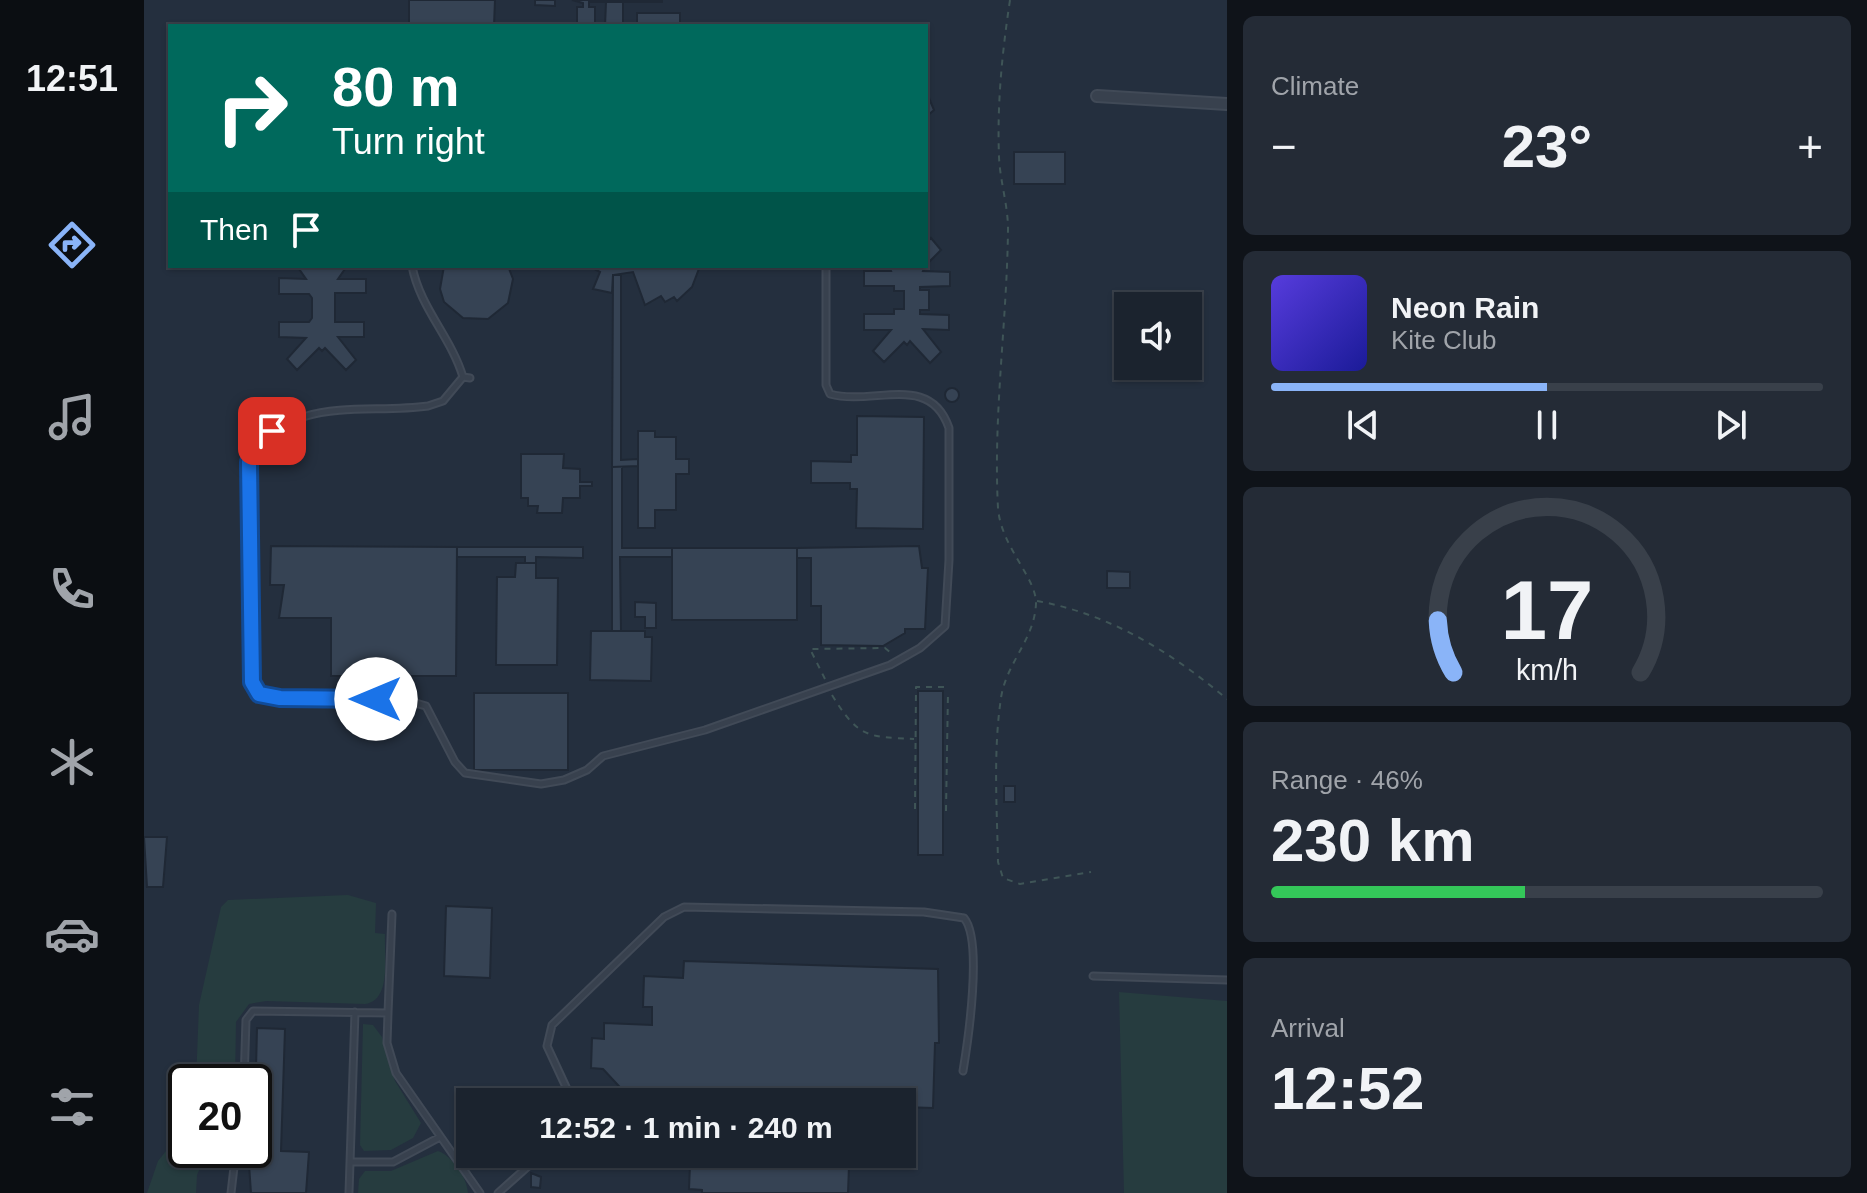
<!DOCTYPE html>
<meta charset="utf-8">
<style>
:root{--surface:#1b232e;--page:#242b36;--text:#f1f3f6;--muted:#a0a4aa;--line:#39404a;--accent:#8ab4f8}
body{margin:0;font-family:Helvetica,sans-serif;background:var(--page);color:var(--text);height:100vh;display:flex;flex-direction:column;font-size:30px;white-space:nowrap}
*{box-sizing:border-box;margin:0}
p{font-size:26px;color:var(--muted)}
.icon{flex:none;width:44px;height:44px;fill:none;stroke:currentColor;stroke-width:2;stroke-linecap:round;stroke-linejoin:round}
.map{position:relative;flex:1;overflow:hidden}
.panel{display:flex;flex-direction:column;gap:16px;padding:16px;background:#0f1319;width:640px}
.panel>*{flex:none}
.banner{position:absolute;left:24px;top:24px;width:760px;height:244px;border-radius:0px;box-shadow:0 2px 6px #0004,0 0 0 2px var(--line);background:#00695c;color:#fff;overflow:hidden}
.buttons{position:absolute;left:970px;top:292px;display:grid;gap:16px}
.buttons a{display:grid;place-items:center;width:88px;height:88px;border-radius:0px;background:var(--surface);box-shadow:0 2px 6px #0004,0 0 0 2px var(--line);font-size:40px}
.speed{position:absolute;left:24px;top:1064px;display:flex;gap:16px;font-size:40px;font-weight:700;text-align:center}
.speed>*{display:grid;place-content:center;width:104px;height:104px;border-radius:50%;background:var(--surface);box-shadow:0 2px 6px #0004,0 0 0 2px var(--line);line-height:1}
.speed .limit{border:4px solid #111;border-radius:12px;background:#fff;color:#111}
.pin{position:absolute;display:grid;place-items:center;width:68px;height:68px;color:#fff;margin:-34px;border-radius:16px;box-shadow:0 4px 12px #0006}
.me{position:absolute;width:88px;margin:-44px;rotate:270deg;stroke-linejoin:round;filter:drop-shadow(0 0 6px #0008)}
.turn{display:flex;align-items:center;gap:28px;height:168px;padding:0 32px;font-size:36px}
.turn .icon{width:104px;height:104px;stroke-width:2.5}
.turn b{display:block;font-size:56px;line-height:68px}
.then{display:flex;align-items:center;height:76px;padding:0 32px;background:#0003;gap:16px;font-size:30px}
.big{font-size:60px;font-weight:800;line-height:1.1}
.panel .card{flex:1;display:flex;flex-direction:column;justify-content:center;gap:12px;min-width:0;padding:0 28px;border-radius:12px;background:var(--page)}
.panel .dial{align-items:center;gap:0}
.dial svg{height:208px;overflow:visible;fill:none;stroke:var(--line);stroke-width:7;stroke-linecap:round;text-anchor:middle}
.dial text{fill:var(--text);stroke:none}
.song{display:flex;align-items:center;gap:24px}
.cover{width:96px;height:96px;border-radius:12px;background:linear-gradient(135deg,hsl(250 70% 55%),hsl(240 70% 35%))}
.played{height:8px;border-radius:4px;background:linear-gradient(90deg,var(--accent) 50%,var(--line) 50%)}
.keys{display:flex;justify-content:space-around;direction:ltr}
.heat{display:flex;justify-content:space-between;align-items:center;font-size:44px;direction:ltr}
.charge{height:12px;border-radius:6px;background:linear-gradient(90deg,#34c759 46%,var(--line) 0)}
.trip{position:absolute;left:312px;top:1088px;width:460px;height:80px;border-radius:0px;background:var(--surface);box-shadow:0 2px 6px #0004,0 0 0 2px var(--line);font-weight:800;line-height:80px;text-align:center}
main{display:flex;flex:1;min-height:0}
.dock{display:flex;flex-direction:column;width:144px;justify-content:space-around;align-items:center;background:#0b0e12;color:var(--muted)}
.dock .icon{width:56px;height:56px}
.dock .active{color:var(--accent)}
.dock b{font-size:36px;color:var(--text)}
.map>svg:first-child{display:block}
</style>
<main>
<nav class="dock">
<b>12:51</b>
<svg class="icon active" aria-label="directions" viewBox="0 0 24 24"><path d="M12 3l9 9-9 9-9-9zM9 14v-3h6M13 9l2 2-2 2"/></svg>
<svg class="icon" aria-label="music" viewBox="0 0 24 24"><path d="M9 18V5l10-2v13"/><circle cx="6" cy="18" r="3"/><circle cx="16" cy="16" r="3"/></svg>
<svg class="icon" aria-label="phone" viewBox="0 0 24 24"><path d="M5 4h4l2 5-3 2q2 4 5 5l2-3 5 2v4C11 20 4 13 5 4z"/></svg>
<svg class="icon" aria-label="climate" viewBox="0 0 24 24"><path d="M12 3v18M4 7l16 10M4 17L20 7"/></svg>
<svg class="icon" aria-label="car" viewBox="0 0 24 24"><path d="M5 17H2v-5l4-1 3-4h7l3 4 3 1v5h-3M9 17h6M6 11h13"/><circle cx="7" cy="17" r="2"/><circle cx="17" cy="17" r="2"/></svg>
<svg class="icon" aria-label="filters" viewBox="0 0 24 24"><path d="M4 7h16M4 17h16"/><circle cx="9" cy="7" r="2"/><circle cx="15" cy="17" r="2"/></svg>
</nav>
<div class="map">
<svg width="1083" height="1193" viewBox="0 0 1083 1193">
<rect width="100%" height="100%" fill="#242f3e"/>
<!-- green -->
<path fill="#263c3f" d="M204,895L232,903L231,933L241,934C240,956 248,1000 221,1004L122,1001L105,1004L92,1022L91,1082H52L55,1005L77,907L84,900Z
M975,992L1083,1001V1193H980Z
M219,1024L229,1025L238,1037L251,1081L277,1123L269,1138L247,1150L220,1151L216,1145Z
M42,1126V1150H64L53,1175L52,1193H3L14,1161Z
M294,1151C308,1156 323,1177 324,1193H214L215,1179L221,1171H247Z"/>
<!-- building -->
<path fill="#364354" stroke="#1f2835" stroke-width="2" d="M265,0H351L350,26H265Z
M391,0H411V6L391,5Z
M428,0H518V2H445V7H451V26H433V7H439V3Z
M462,2H479V26H461Z
M493,13H536V26H493Z
M782,91L790,110L782,117Z
M870,152H921V184H870Z
M787,238L797,250L782,265V243Z
M153,266H203L194,279H222V293H191V322H220V337H194L212,360L202,370L181,348L178,351L175,348L153,370L143,359L162,338L135,337V322H165L168,318V298L165,294H135V278L162,279Z
M300,266H364L369,279L364,303L344,319L319,318L300,302L296,289Z
M445,266H556L548,287L533,301L530,297L521,302L517,296L501,305L489,272L469,275L468,293L449,289L456,272Z
M745,266H781L779,271L806,272V286L776,287V290H785V310H776V314L805,315V330L779,329L797,352L786,363L766,341L763,345L760,342L740,362L729,351L747,330H720V314H750V309H760V291H750V286H720V271H747Z
M469,275H477V460L494,459V466L468,467Z
M801 395a7 7 0 1 1 14 0a7 7 0 1 1-14 0Z
M713,416L780,417L779,529L712,528L713,489H706V483H667V461L707,462V455H713Z
M494,431H511V437H532V459H545V474H532V510H511V528H494Z
M377,454H420L419,468L436,469V482H448V486H436V498H419L418,513H393L394,506H384V498H377Z
M468,467H478V548H528V557H476L477,631H468Z
M127,546L313,547L312,676H187V618H135L140,585H126Z
M775,546L778,568H784L781,629H761V633L739,646L677,645V606H667V558H653V548Z
M313,547H439V558L392,557V563H381V557H313Z
M528,548H653V620H528Z
M372,563H392V578H414L413,665H352L353,577H371Z
M963,571L986,572V588H963Z
M491,602L512,603V628H501V617H491Z
M447,631H501V637H508L507,681L446,680Z
M774,691H799V855H774Z
M330,693H424V770H330Z
M860,786H871V802H860Z
M0,837H23L19,887H3Z
M302,906L348,908L346,978L300,976Z
M540,961L794,969L795,1043H791L789,1108L758,1107V1102H657V1090L634,1089L633,1102H616V1088H594V1100L516,1098V1102H485V1097L459,1069L447,1068L448,1038L460,1039V1023L508,1025V1007H499L500,976L539,978Z
M113,1028L141,1029L137,1151L165,1152L162,1193H107L104,1150H110Z
M622,1154H660V1164L705,1166L704,1193H558V1190L545,1189L546,1164L626,1167Z
M387,1173L397,1177L396,1188L387,1187Z"/>
<g fill="none" stroke-linecap="round" stroke-linejoin="round">
<defs>
<path id="lane" d="M268,266C276,308 307,337 319,377
M326,378L319,377L299,401L284,406C217,415 144,393 105,462L108,682L115,694C170,704 229,689 282,706L311,762L321,773L397,784L420,780L443,770L459,756L561,730L746,665L776,648L801,626L805,560V428C786,372 730,406 686,394L682,385V266
M949,976L1083,980
M244,1013L248,914
M100,1082L102,1020L109,1011L244,1013L243,1043L252,1073L336,1193
M429,1102L403,1046L408,1025L520,917L540,907L780,912L820,918C839,940 824,1041 819,1071
M207,1162H249L296,1137
M87,1193L92,1150
M205,1193L211,1012
M354,1193L398,1154"/>
<path id="street" d="M953,96L1083,104"/>
</defs>
<!-- lane casing -->
<use href="#lane" stroke="#414a57" stroke-width="9"/>
<!-- street casing -->
<use href="#street" stroke="#414a57" stroke-width="14"/>
<!-- path -->
<path stroke="#3f5557" stroke-width="2" stroke-dasharray="6 6" stroke-linecap="butt" d="M866,0C858,53 853,104 855,157C856,181 864,205 864,229C863,322 849,415 854,508C857,547 892,577 892,603C891,639 862,663 857,698C849,751 853,809 854,862L859,878L876,884L947,872
M893,601C966,614 1027,652 1083,699
M681,679L666,649L741,648L747,653
M688,695C714,737 722,737 770,739
M771,809L772,687H805
M802,811L804,692"/>
<!-- lane -->
<use href="#lane" stroke="#38414e" stroke-width="5"/>
<!-- street -->
<use href="#street" stroke="#38414e" stroke-width="10"/>
</g>
<g fill="none" stroke-linecap="round" stroke-linejoin="round">
<defs>
<path id="route" d="M128,431L105,462L108,682L115,694L136,698L232,699"/>
</defs>
<!-- route casing -->
<use href="#route" stroke="#114b97" stroke-width="20"/>
<!-- route -->
<use href="#route" stroke="#1a73e8" stroke-width="14"/>
</g>
</svg>
<div class="buttons">
<a><svg class="icon" aria-label="sound" viewBox="0 0 24 24"><path d="M4 9h4l5-4v14l-5-4H4zM17 9q2 3 0 6"/></svg></a>
</div>
<div class="speed"><div class="limit">20</div></div>
<div class="pin" style="left:128px;top:431px;background:#d93025"><svg class="icon" aria-label="arrive" viewBox="0 0 24 24"><path d="M6 21V4h12l-3 4 3 4H6"/></svg></div>
<svg class="me" style="left:232px;top:699px" viewBox="-20 -20 40 40"><circle r="19" fill="#fff"/><path d="M0-13L10 11 0 6-10 11z" fill="#1a73e8"/></svg>
<div class="trip">12:52 · 1 min · 240 m</div>
<div class="banner">
<div class="turn"><svg class="icon" aria-label="right" viewBox="0 0 24 24"><path d="M7 20v-9h11M14 6l5 5-5 5"/></svg><div><b>80 m</b>Turn right</div></div>
<div class="then">Then<svg class="icon" aria-label="arrive" viewBox="0 0 24 24"><path d="M6 21V4h12l-3 4 3 4H6"/></svg></div>
</div>
</div>
<section class="panel">
<div class="card"><p>Climate</p>
<div class="heat"><a>−</a><b class="big">23°</b><a>+</a></div>
</div>
<div class="card">
<div class="song"><i class="cover"></i><div><b>Neon Rain</b><p>Kite Club</p></div></div>
<div class="played"></div>
<div class="keys"><svg class="icon" aria-label="previous" viewBox="0 0 24 24"><path d="M18 5L8 12l10 7zM5 5v14"/></svg><svg class="icon" aria-label="pause" viewBox="0 0 24 24"><path d="M8 5v14M16 5v14"/></svg><svg class="icon" aria-label="next" viewBox="0 0 24 24"><path d="M6 5l10 7-10 7zM19 5v14"/></svg></div>
</div>
<div class="card dial"><svg viewBox="0 0 100 80">
<path d="M14 69A42 42 0 1 1 86 69"/>
<path d="M14 69A42 42 0 0 1 8 49" stroke="#8ab4f8"/>
<text x="50" y="56" font-size="32" font-weight="700">17</text>
<text x="50" y="72" font-size="11">km/h</text>
</svg></div>
<div class="card"><p>Range · 46%</p><b class="big">230 km</b><div class="charge"></div></div>
<div class="card"><p>Arrival</p><b class="big">12:52</b></div>
</section>
</main>
